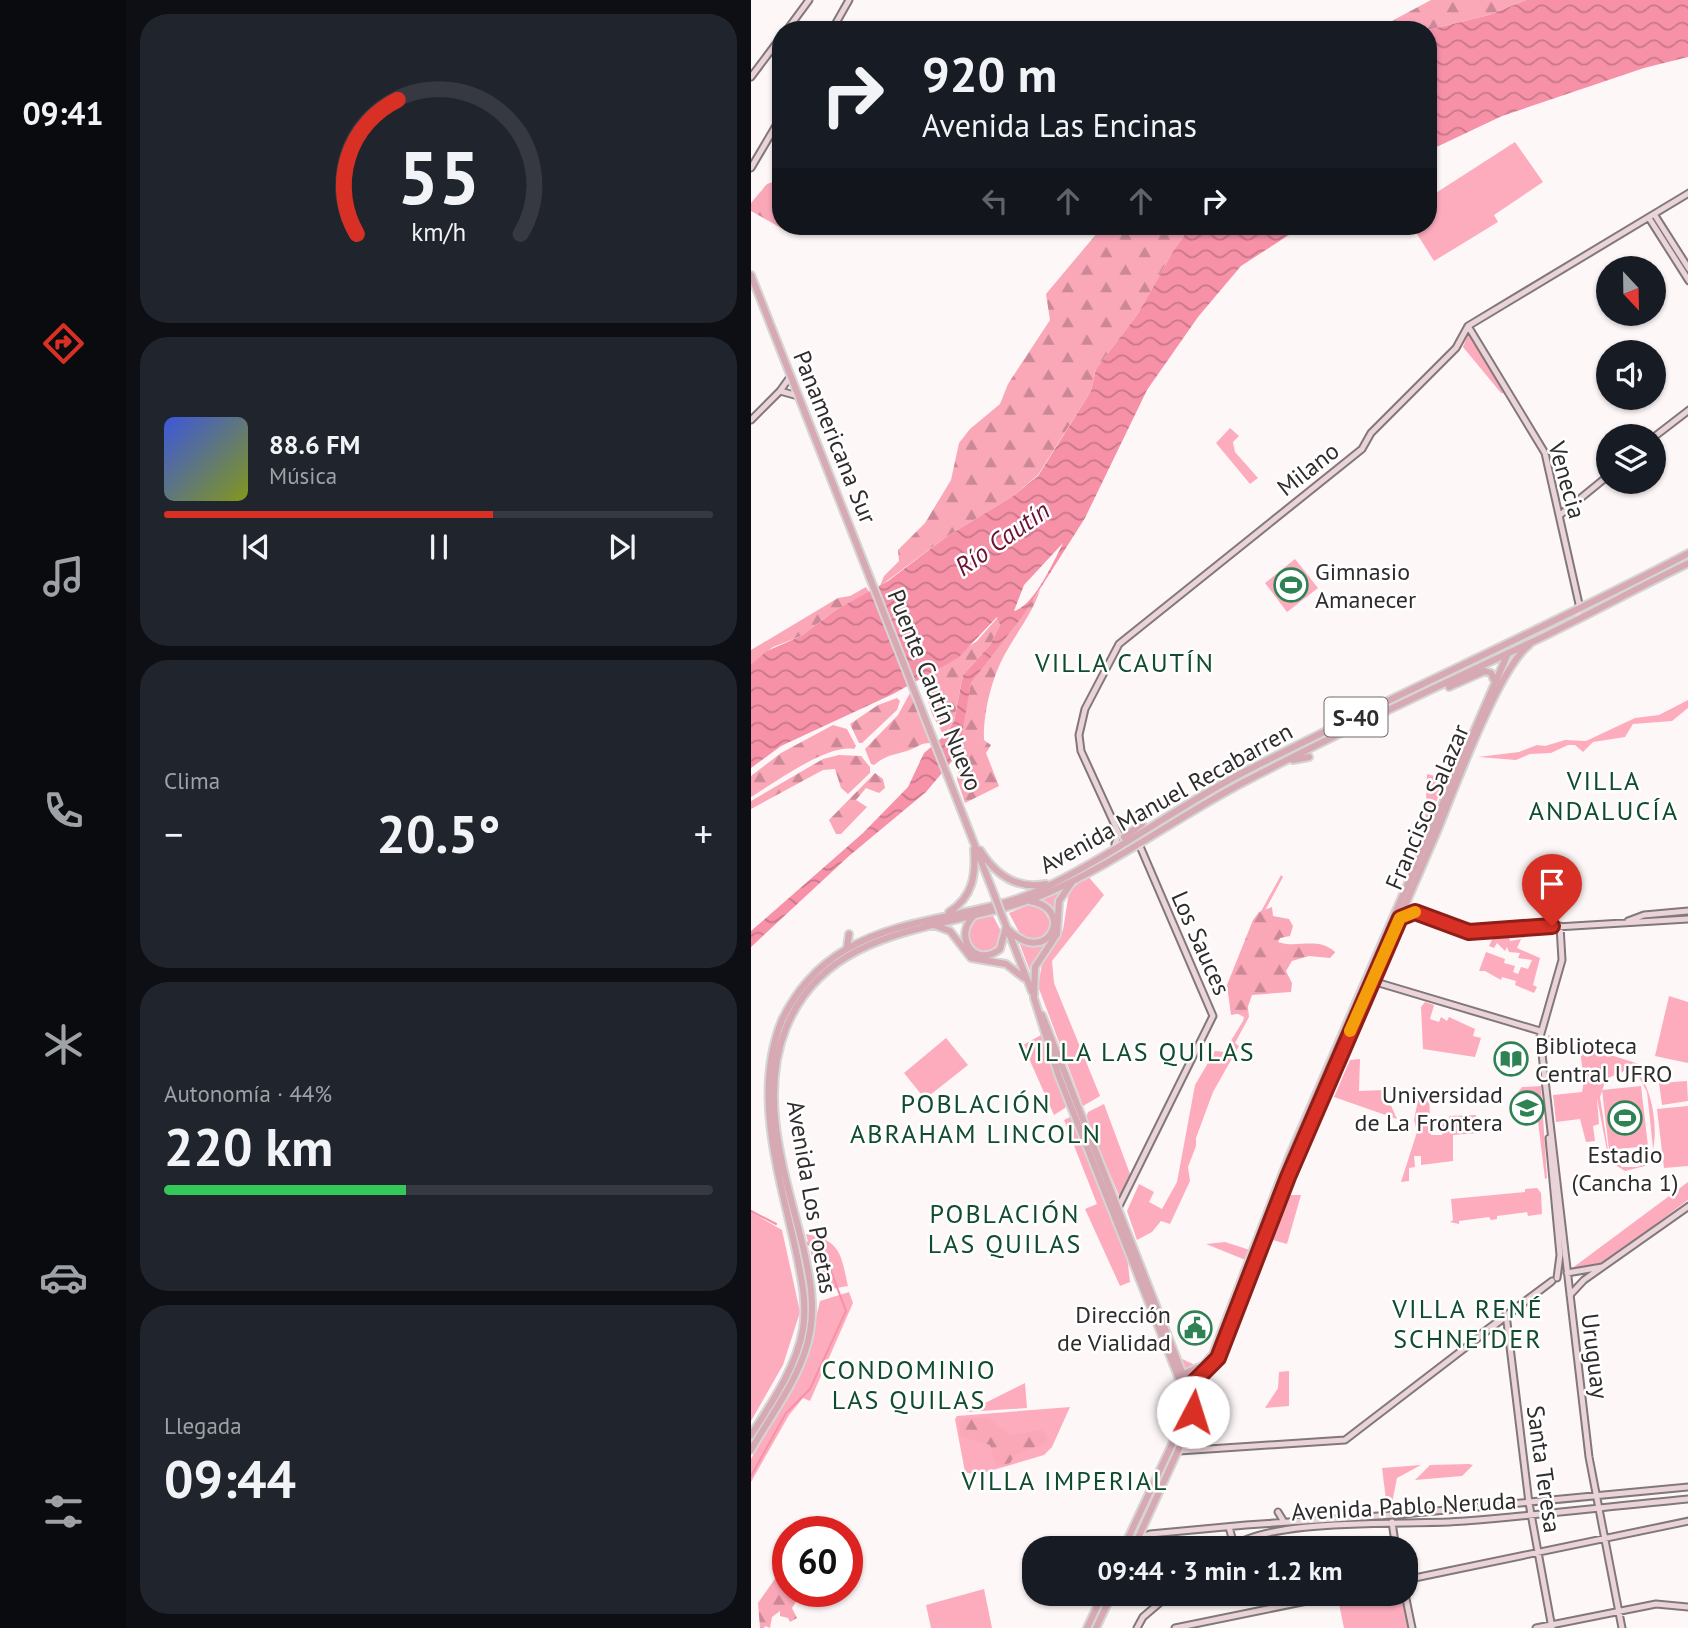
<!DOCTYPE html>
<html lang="es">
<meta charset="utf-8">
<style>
:root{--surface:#171b24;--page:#20242c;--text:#f1f3f6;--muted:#9ea1a6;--line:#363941;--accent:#d93025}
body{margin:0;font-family:"PT Sans",sans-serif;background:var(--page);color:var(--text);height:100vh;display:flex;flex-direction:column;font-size:26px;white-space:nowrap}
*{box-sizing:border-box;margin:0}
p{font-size:23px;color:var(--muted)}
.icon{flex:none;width:38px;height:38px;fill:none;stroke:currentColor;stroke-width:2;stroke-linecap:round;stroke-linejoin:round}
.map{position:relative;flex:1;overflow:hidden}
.drawer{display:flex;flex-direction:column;gap:14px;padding:14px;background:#0d0f14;width:625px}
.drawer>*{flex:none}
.guide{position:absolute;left:21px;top:21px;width:665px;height:214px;border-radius:28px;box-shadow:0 2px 5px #0004;background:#171b24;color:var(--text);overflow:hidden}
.needle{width:46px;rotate:158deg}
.fabs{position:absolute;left:845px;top:256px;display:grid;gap:14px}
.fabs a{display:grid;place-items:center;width:70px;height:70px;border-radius:50%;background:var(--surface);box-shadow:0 2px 5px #0004;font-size:35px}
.speed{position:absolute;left:21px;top:1516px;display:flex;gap:14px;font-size:35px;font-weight:700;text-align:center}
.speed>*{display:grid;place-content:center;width:91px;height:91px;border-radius:50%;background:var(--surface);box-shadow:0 2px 5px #0004;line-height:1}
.speed .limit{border:10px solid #d22;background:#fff;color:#111}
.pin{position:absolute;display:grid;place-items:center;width:60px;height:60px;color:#fff;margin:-72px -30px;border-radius:50% 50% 50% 0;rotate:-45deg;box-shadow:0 0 7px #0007}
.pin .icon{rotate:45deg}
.me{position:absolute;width:77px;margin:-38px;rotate:5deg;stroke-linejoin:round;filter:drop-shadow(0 0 5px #0008)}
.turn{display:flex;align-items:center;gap:24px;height:147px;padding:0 35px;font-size:32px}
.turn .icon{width:91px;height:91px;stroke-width:2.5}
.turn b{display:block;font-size:49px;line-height:60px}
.lanes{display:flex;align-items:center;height:66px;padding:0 35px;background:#0003;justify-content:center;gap:35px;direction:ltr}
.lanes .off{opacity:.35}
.big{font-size:52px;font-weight:600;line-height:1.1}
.drawer .card{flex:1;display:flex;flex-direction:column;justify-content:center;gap:10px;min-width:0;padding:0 24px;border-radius:28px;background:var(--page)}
.drawer .dial{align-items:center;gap:0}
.dial svg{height:182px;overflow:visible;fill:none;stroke:var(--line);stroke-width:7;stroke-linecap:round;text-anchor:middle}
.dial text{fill:var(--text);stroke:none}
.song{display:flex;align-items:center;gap:21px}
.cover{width:84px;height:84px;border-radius:10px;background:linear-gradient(135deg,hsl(230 70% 55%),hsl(70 70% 35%))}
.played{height:7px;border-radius:4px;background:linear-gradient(90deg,var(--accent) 60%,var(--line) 60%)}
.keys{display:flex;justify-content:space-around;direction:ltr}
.heat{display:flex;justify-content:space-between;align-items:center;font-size:38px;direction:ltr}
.charge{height:10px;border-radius:5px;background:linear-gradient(90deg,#34c759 44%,var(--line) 0)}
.trip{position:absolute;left:271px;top:1536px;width:396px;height:70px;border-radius:28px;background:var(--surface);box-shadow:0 2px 5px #0004;font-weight:600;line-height:70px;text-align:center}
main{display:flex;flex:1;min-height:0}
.dock{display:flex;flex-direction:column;width:126px;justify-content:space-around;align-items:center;background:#090b0e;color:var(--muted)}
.dock .icon{width:49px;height:49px}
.dock .current{color:var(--accent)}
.dock b{font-size:32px;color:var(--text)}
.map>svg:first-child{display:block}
</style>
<main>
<nav class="dock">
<b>09:41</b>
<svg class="icon current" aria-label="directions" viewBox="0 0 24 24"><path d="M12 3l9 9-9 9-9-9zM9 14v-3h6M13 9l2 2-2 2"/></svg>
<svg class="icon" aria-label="music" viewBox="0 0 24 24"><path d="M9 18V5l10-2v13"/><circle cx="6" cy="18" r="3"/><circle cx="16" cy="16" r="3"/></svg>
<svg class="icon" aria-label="phone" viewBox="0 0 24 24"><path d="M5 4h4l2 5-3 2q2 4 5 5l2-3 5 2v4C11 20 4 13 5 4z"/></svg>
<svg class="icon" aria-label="climate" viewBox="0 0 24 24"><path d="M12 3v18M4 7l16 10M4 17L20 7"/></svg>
<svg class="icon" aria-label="car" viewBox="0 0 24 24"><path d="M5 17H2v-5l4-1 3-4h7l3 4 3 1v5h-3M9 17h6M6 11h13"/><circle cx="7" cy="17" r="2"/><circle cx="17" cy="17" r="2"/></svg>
<svg class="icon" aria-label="filters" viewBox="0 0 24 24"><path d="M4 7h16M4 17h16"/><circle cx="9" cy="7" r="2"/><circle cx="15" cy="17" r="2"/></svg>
</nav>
<section class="drawer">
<div class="card dial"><svg viewBox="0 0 100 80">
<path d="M14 69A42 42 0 1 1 86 69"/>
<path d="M14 69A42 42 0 0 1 32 10" stroke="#d93025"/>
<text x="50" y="56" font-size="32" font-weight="700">55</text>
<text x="50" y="72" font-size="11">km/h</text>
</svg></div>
<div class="card">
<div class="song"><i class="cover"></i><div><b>88.6 FM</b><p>Música</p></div></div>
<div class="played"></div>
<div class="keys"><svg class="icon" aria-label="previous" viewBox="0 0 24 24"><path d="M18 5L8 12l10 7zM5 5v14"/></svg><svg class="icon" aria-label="pause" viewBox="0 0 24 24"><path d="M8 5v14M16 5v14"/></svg><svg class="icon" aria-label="next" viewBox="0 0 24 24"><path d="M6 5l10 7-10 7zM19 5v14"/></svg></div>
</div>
<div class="card"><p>Clima</p>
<div class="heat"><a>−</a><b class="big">20.5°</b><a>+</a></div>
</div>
<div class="card"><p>Autonomía · 44%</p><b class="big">220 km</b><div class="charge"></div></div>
<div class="card"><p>Llegada</p><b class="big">09:44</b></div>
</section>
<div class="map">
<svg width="938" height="1628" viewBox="0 0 938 1628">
<defs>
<pattern id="forest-firs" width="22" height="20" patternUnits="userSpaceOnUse" patternTransform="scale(1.75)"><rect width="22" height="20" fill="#faa7b8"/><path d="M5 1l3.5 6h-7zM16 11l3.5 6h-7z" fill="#cb8896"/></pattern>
<pattern id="water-waves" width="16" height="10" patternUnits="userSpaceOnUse" patternTransform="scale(1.75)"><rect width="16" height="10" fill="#f791a8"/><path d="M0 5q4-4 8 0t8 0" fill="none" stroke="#c87789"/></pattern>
</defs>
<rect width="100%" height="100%" fill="#fef7f8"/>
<!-- green -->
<path fill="#fcacbd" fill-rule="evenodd" d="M764,142L792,182L743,215L747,222L683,261L661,226H677V198Z
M718,331L757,394L750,393L712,347Z
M479,428L488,436L482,442L484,452L507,478L499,484L465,443Z
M544,559L567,588L536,612L514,583Z
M937,700V708L921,721L882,724L874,737L842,742L832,752L824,745H817L800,753L779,754L765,760L727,757L768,752L786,745L794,746L814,740L835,741L884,718L908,715Z
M676,774L695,779L674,828Z
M336,875L353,895L301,961L303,983L349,1096L332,1106L287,986L291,964L312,930L318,892Z
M530,875L532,877L511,916L496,998L498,1017L484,1043L488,1046L462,1092L445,1138V1146L437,1167L439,1181L419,1224L410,1221L401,1232L386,1240L376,1211L388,1184L403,1192L398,1202L411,1209L426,1182L444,1085L464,1051L473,1052L492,1021L493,1017L483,1012L508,915Z
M309,890C301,907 310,919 304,933C298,946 287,959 279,971L268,942L286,945L298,939L304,920L284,901Z
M277,905L289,906L300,922L294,936L281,941L268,932L258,913Z
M242,916L251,933L248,947C237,953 230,954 220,946L215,930L223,919Z
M743,935L758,936L759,941L770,939L766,948L789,958L782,985L786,987L783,993L764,985L765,981L751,977L750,980L734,971H728L735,952L754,959L753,963L764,966L762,972L767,974L770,967L777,969L781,960L767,958L769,953L758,952L756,947L754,951L746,943L743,948L738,946Z
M918,996L937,1002V1063L904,1056Z
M674,1002L683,1005L679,1019L688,1022L690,1017L696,1021L698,1017L724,1029L722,1036L730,1038L724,1057L672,1049L670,1007Z
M292,1034L316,1103L314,1108L303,1115L272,1045Z
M797,1035L894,1066L884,1071C903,1084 912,1149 894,1166L874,1171L858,1161L846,1098L848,1124L842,1126L844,1141L835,1142L829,1119L805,1122L802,1095L831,1092L833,1080L829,1051L798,1052ZM873,1071L888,1077L896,1092L902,1148L898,1159L887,1167H871L858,1156L849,1097L855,1079Z
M195,1038L217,1065L174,1099L153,1073Z
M609,1059L608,1091L633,1090L646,1119L583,1097L599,1060Z
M936,1081L937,1101L911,1105L908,1083Z
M790,1086L796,1178L794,1179L786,1113L764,1114L762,1099L771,1087Z
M890,1086L897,1146L858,1150L851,1090Z
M668,1095L678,1096L680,1135H691V1123H699L698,1116L725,1115L727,1133L702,1135V1161L670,1165V1156H663L664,1167L658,1168V1181L650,1182L666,1132L663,1120Z
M353,1104L379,1174L369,1198L335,1118L337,1112Z
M938,1106L937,1166L913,1168L906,1109Z
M321,1116L376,1255L379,1282L369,1286L334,1209L346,1204L313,1120Z
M937,1182V1200L854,1262L820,1269Z
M786,1188L790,1193L791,1214L777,1216L776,1212L746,1216V1219L740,1220L738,1217L708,1221V1224L699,1222L702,1220L700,1199L774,1192V1189Z
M529,1195H550L536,1244L514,1238L466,1358L450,1374L441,1392L427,1357L444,1365L458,1361L497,1261L455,1244L474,1242L502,1251L513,1238Z
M0,1212L31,1230L49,1312L32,1365L0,1421Z
M55,1234C90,1240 90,1255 97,1286L70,1291Z
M98,1292L102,1303L59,1401L52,1398L38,1415L0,1482V1459L55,1360L69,1301Z
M538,1371V1406L514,1408L527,1388L528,1372Z
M274,1383L276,1408L216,1412Z
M319,1407L301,1447L293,1455L225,1475L214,1472L204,1419L206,1416Z
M670,1465L646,1478L640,1508H636L631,1468Z
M679,1465L718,1464L722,1465L711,1476L664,1480Z
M233,1589L241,1628H180L175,1605Z
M599,1594H651L658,1628H593L587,1599Z"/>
<!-- forest -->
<path fill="url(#forest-firs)" d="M680,0H775L738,15L677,30H624Z
M30,179V226H38L32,229L0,211V203L16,184Z
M352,226H440L424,248L386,315L345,369L340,391L287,475L262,496L195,537L129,586L133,576L148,561L147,550L174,523L200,480L208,443L219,429L249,404L257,384L299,320L295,294Z
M115,587L119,593L85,610L50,636L22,647L0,664V650L87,598L99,596Z
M289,590C281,614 266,632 254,654C241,677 232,713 233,740L240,745L235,753L248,786L214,803L206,779L210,761L205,756L220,683Z
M247,617L249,625L239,645L212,675L203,720L193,736L181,714L170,678L226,641Z
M159,693L179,743C169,743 165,748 156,751C142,755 135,755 123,765L120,764L114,749L147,715Z
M146,698L149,701L146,710L111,743H108L99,724L127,705Z
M82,725L96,729L105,746L103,749C76,744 25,782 0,797V776L30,753Z
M88,755L110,756L119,767V773L97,794L90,788L84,769L72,770L0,809V801L72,759Z
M124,773L132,779L134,788L128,793L115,788L105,800L116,807L90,834H85L78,820Z
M521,907L522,916L538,919L542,926L539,936L529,938L527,942C545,949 567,936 584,952L579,958L558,956L541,961L535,971L541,983L540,992L501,995L495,1012L480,1015L476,985L502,920L508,912Z
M213,1418H237L260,1435L290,1430L296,1435V1442L264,1455L259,1463L246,1466L239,1445L210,1437L208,1423Z
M33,1552L37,1553V1591H52L41,1608L46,1618L39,1622L37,1618L29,1616V1611L21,1617L19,1628L14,1626L13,1628H9L7,1603L26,1576L21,1569Z"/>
<!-- water -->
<path fill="url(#water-waves)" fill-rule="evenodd" d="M775,0H937V57L893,68L751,116L677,151V30L738,15Z
M440,226H552L490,266L447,317L396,390L334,518L273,614L220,683L210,740L201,761L175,792L98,856L0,947V931L112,833L157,787L173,753L193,736L203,721L212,675L239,645L249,625L246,617L207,658L142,694L30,746L0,768V664L16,651L50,636L85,610L137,581L195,537L262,496L287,476L340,391L345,369L386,315L424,248ZM312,543C303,561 283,606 263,611L273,585Z"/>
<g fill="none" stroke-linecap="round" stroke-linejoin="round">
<!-- stream -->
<path stroke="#f791a8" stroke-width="2" d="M0,1211L25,1224
M0,1476L35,1413L59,1389L95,1311L75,1258L55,1242"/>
<defs>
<path id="secondary" d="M36,30L58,0
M81,30L98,0
M0,77L30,37
M0,168L30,117
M903,214L938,269
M898,218L938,281
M717,326L794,453L828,604L827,619
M29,391L47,396
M0,420L29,391L39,377
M903,437L938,410
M809,515L858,475
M364,844L368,834L330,751L328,735L334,709L368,644L611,449L620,433L705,348L717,326L938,193
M651,906L699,927L722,932L938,919
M877,921L893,915L938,911
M809,926L811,960L789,1037L838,1457L871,1628
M618,980L789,1031
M798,1138L809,1255L806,1278
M368,1206L462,1016L388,844
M816,1273L851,1267
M819,1295L833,1280L938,1206
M755,1314L778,1503L801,1628
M730,1334L801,1281
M420,1448L428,1451L594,1440L800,1282
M527,1512L533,1522
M641,1522L645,1549
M478,1527L483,1545
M376,1542L399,1534L495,1525L642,1515L938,1487
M478,1549C520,1516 656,1526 714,1521C788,1515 863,1506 938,1499
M654,1580L938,1521
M654,1594L661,1628
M386,1628L392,1617L419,1594
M424,1628L590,1594
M785,1628L905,1604L938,1607"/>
<path id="primary" d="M0,275L243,894
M698,687L734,671L740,673L743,680
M542,760L558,757
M373,837L391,824
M229,850C244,874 265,890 295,884
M321,882L308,901L306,934L284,967L283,998L307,1074L436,1399L430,1425L372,1549
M198,912C222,897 225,875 223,849
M250,913L281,992
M225,914C200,934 223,970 249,949L255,927
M650,917L664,912
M183,925L199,931L220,958L255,964L273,978
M258,930C296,968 326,909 279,901
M96,947L98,934
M291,1015L442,1400L441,1420L382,1549
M428,1376L453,1365L462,1354L538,1157L757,653
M441,1392L445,1379L467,1358C532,1181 610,1008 685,834C702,793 747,669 778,645
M0,1435C20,1404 46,1366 52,1329C56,1304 51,1281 46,1256C30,1179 0,1096 31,1020C45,991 67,966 94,950C155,914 228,918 291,889C361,856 425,807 495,771C641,696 791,630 938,553
M0,1450C21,1413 52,1374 59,1332C64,1304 59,1278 53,1251C36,1178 6,1101 35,1028C79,919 204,932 294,894C364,864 426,817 493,782C587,733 683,688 779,643C832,618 884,589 938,563
M336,1628L352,1594
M345,1628L361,1594"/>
</defs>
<!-- secondary casing -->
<use href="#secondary" stroke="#807879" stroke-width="9"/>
<!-- primary casing -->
<use href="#primary" stroke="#d5d5d5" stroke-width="10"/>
<!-- secondary -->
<use href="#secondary" stroke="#ebd4d9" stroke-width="5"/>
<!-- primary -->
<use href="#primary" stroke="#d7a9b3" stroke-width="6"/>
<defs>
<path id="primary-bridge" d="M243,894L250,913"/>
</defs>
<!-- primary-bridge casing -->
<use href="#primary-bridge" stroke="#d5d5d5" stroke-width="10" stroke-linecap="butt"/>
<!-- primary-bridge -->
<use href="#primary-bridge" stroke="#d7a9b3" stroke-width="6"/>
</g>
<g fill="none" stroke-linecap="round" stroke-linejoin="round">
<defs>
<path id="route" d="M442,1412L443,1382L467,1358L537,1177L649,918L664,912L718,932L801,926"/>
</defs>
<!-- route casing -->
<use href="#route" stroke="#8d1f18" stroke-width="18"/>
<!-- route -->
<use href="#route" stroke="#d93025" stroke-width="12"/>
<!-- slow -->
<path stroke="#f59e0b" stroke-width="12" d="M599,1031L649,918L664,912"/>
</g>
<!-- icons -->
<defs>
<symbol id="stadium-ring" viewBox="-11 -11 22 22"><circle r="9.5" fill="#fff" stroke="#2f8254" stroke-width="1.5"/><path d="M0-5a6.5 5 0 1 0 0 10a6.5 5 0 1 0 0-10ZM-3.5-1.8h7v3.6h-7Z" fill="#2f8254"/></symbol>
<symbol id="library-ring" viewBox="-11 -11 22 22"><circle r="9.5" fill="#fff" stroke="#2f8254" stroke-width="1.5"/><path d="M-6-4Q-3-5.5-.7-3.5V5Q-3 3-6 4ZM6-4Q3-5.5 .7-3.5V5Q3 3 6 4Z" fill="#2f8254"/></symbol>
<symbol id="university-ring" viewBox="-11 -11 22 22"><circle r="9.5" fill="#fff" stroke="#2f8254" stroke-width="1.5"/><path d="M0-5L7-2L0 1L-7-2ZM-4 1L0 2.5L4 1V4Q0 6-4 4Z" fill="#2f8254"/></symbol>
<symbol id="civic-ring" viewBox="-11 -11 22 22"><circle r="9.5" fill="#fff" stroke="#2f8254" stroke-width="1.5"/><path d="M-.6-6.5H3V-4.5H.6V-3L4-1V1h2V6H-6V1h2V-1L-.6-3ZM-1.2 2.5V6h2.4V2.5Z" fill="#2f8254"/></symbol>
</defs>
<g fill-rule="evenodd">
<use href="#stadium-ring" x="521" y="566" width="38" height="38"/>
<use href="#library-ring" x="741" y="1040" width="38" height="38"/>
<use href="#university-ring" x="757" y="1089" width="38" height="38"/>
<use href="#stadium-ring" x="855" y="1099" width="38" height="38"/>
<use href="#civic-ring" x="425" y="1309" width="38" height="38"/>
</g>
<g text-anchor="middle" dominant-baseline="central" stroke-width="5" stroke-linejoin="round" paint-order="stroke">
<!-- shield labels -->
<rect fill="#fff" stroke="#6d6b6b" stroke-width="2" x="573.5" y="697.5" width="63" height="39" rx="5"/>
<g font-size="23" font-weight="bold" fill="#2f2c2c">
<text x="605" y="717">S-40</text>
</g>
<!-- street labels -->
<g font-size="24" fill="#2f2c2c" stroke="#fff">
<text transform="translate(84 437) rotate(68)">Panamericana Sur</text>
<text transform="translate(557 469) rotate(-38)">Milano</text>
<text transform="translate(816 480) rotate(74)">Venecia</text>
<text transform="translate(184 690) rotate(68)">Puente Cautín Nuevo</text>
<text transform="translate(415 798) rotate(-29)">Avenida Manuel Recabarren</text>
<text transform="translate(676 807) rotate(-67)">Francisco Salazar</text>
<text transform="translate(450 943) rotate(66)">Los Sauces</text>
<text transform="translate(61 1197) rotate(80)">Avenida Los Poetas</text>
<text transform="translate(844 1356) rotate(83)">Uruguay</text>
<text transform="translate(793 1469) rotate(82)">Santa Teresa</text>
<text transform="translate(653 1506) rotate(-3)">Avenida Pablo Neruda</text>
</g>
<!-- poi labels -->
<g font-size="24" fill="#2f2c2c" stroke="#fff" text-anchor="start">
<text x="564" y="571">Gimnasio<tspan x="564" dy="28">Amanecer</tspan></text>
<text x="784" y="1045">Biblioteca<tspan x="784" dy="28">Central UFRO</tspan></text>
<text x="752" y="1094" text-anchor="end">Universidad<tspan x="752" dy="28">de La Frontera</tspan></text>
<text x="874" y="1154" text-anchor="middle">Estadio<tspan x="874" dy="28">(Cancha 1)</tspan></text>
<text x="420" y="1314" text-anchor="end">Dirección<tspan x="420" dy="28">de Vialidad</tspan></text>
</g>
<!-- water labels -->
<g font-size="26" font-style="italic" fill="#6c1332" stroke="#fff">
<text transform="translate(251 538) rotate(-35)">Río Cautín</text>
</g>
<!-- neighbourhood labels -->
<g font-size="26" letter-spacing="2" fill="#104c2d" stroke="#fff">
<text x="374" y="662">VILLA CAUTÍN</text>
<text x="853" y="780">VILLA<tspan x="853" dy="30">ANDALUCÍA</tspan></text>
<text x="386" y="1051">VILLA LAS QUILAS</text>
<text x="225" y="1103">POBLACIÓN<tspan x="225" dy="30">ABRAHAM LINCOLN</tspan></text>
<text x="254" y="1213">POBLACIÓN<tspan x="254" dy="30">LAS QUILAS</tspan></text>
<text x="717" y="1308">VILLA RENÉ<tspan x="717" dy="30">SCHNEIDER</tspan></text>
<text x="158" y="1369">CONDOMINIO<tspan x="158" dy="30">LAS QUILAS</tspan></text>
<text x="314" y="1480">VILLA IMPERIAL</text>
</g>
</g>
</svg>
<div class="fabs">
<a><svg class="needle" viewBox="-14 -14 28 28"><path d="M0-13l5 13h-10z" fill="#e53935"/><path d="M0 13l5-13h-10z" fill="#9ea1a6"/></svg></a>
<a><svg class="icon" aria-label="sound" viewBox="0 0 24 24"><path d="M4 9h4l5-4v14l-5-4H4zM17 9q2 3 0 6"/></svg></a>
<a><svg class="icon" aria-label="layers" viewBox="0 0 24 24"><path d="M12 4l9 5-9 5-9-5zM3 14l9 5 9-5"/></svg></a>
</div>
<div class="speed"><div class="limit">60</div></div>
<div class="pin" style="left:801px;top:926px;background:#d93025"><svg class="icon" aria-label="arrive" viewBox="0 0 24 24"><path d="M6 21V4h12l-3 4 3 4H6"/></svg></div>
<svg class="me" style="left:442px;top:1412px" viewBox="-20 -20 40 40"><circle r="19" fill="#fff"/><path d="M0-13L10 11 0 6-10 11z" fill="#d93025"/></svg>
<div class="trip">09:44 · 3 min · 1.2 km</div>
<div class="guide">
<div class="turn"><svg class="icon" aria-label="right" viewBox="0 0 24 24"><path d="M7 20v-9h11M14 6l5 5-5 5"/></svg><div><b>920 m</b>Avenida Las Encinas</div></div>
<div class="lanes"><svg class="icon off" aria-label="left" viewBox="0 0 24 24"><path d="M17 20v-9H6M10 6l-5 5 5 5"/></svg><svg class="icon off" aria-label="ahead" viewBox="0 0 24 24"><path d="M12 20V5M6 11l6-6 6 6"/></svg><svg class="icon off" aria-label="ahead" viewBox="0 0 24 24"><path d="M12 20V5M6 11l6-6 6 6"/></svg><svg class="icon" aria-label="right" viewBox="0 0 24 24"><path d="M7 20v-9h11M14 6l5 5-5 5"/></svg></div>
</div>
</div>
</main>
